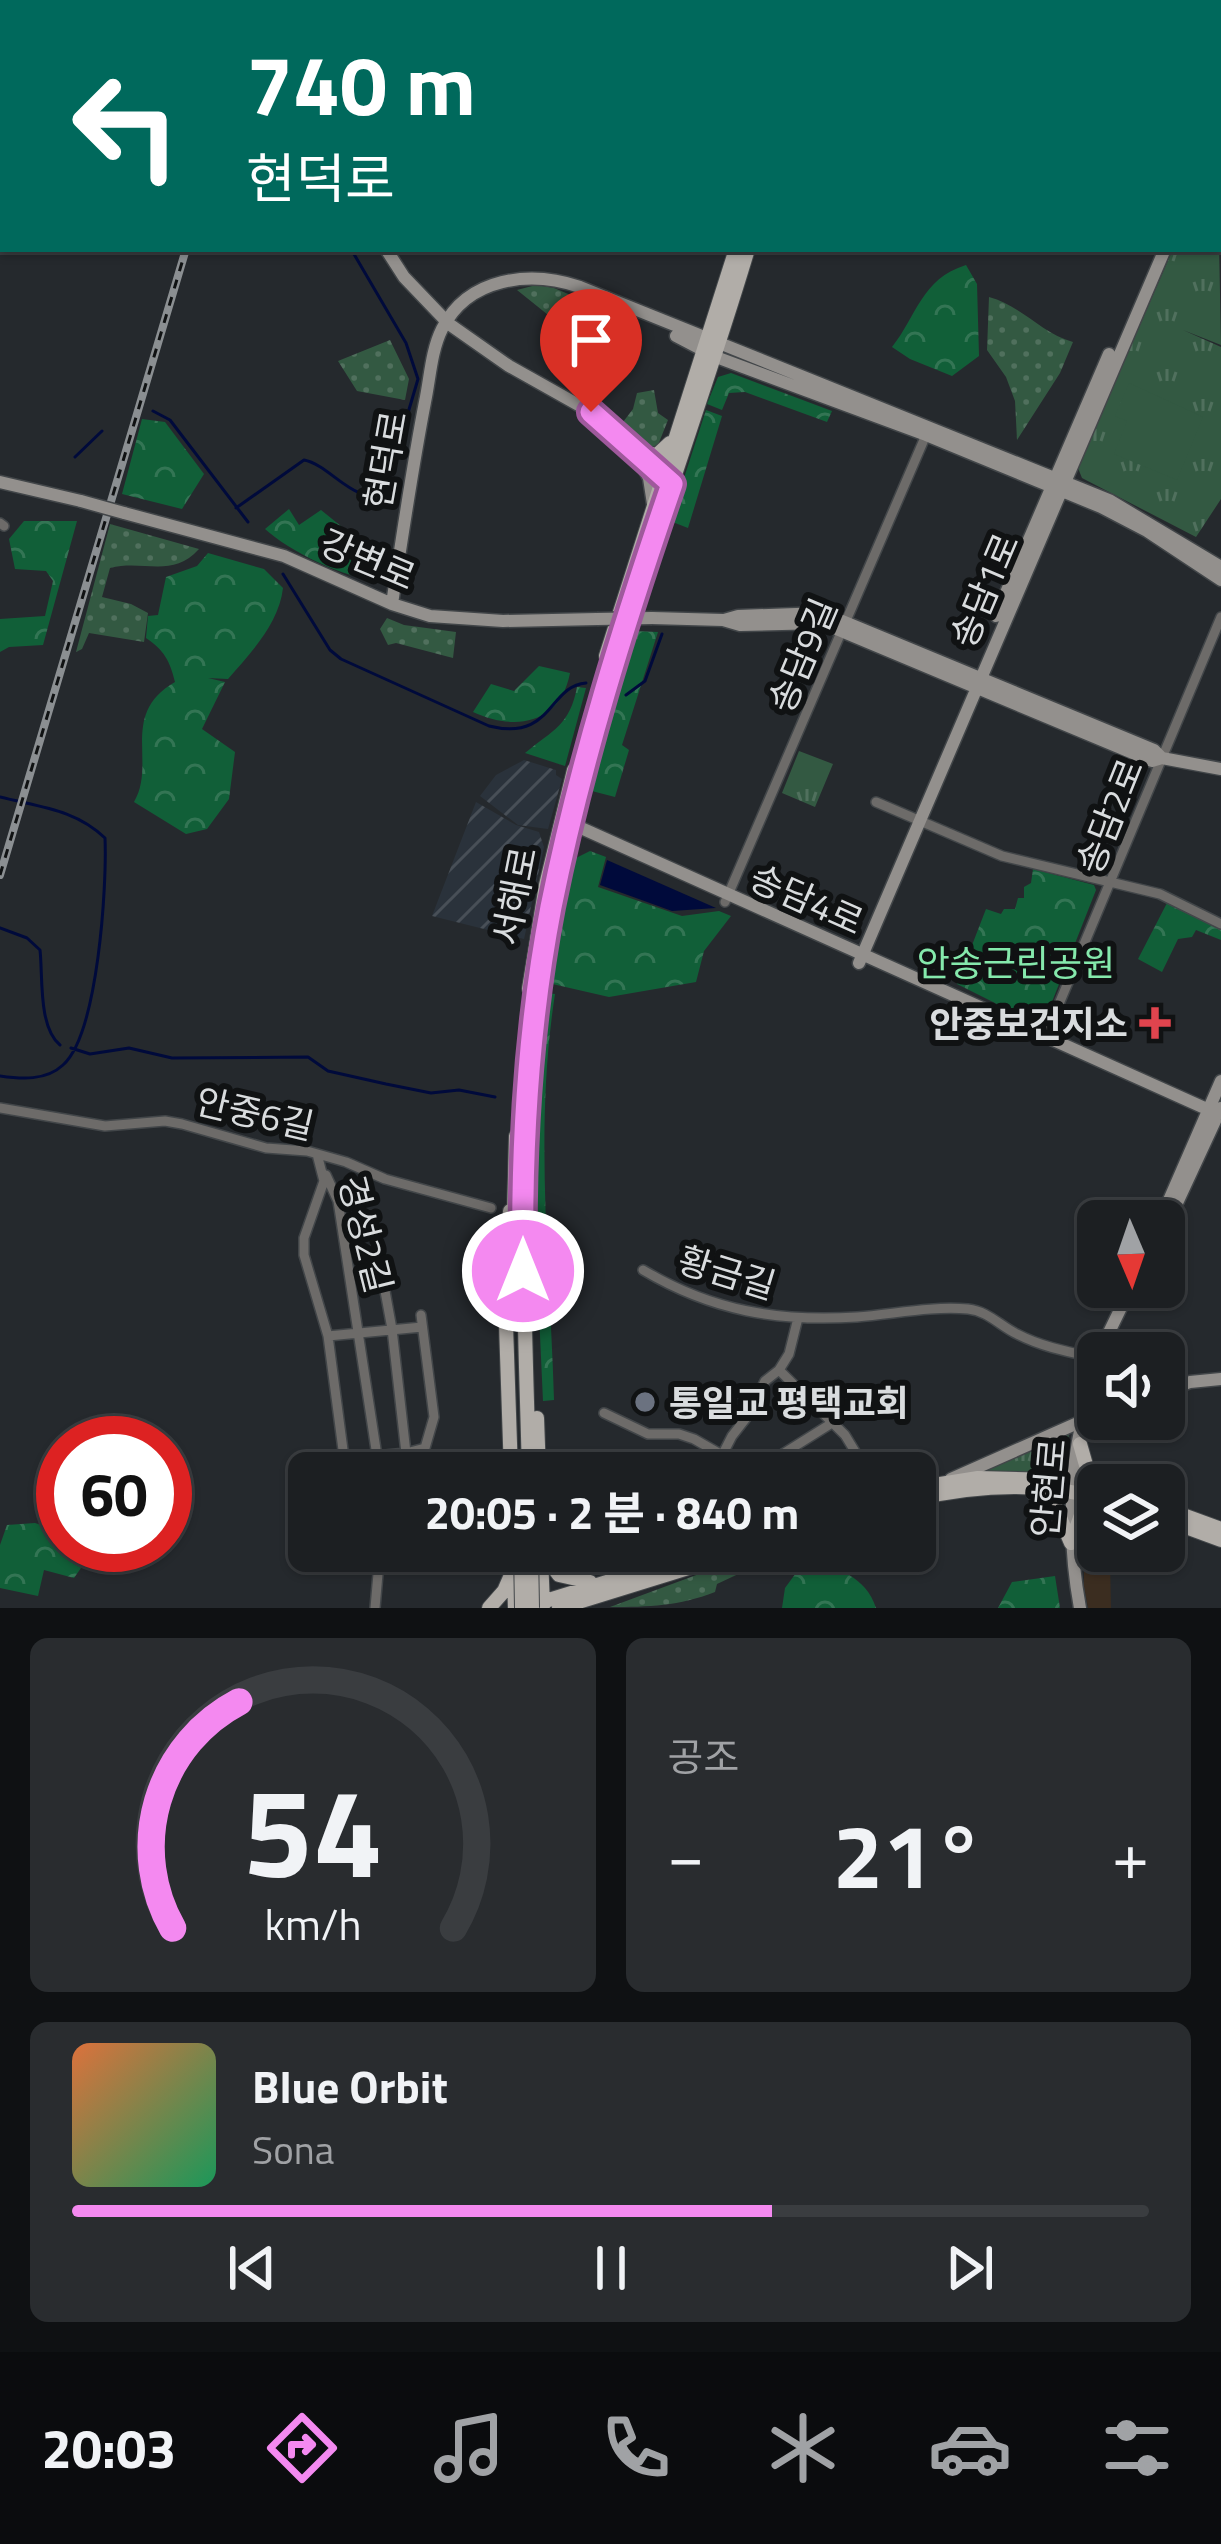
<!DOCTYPE html>
<html lang="ko">
<meta charset="utf-8">
<style>
:root{--surface:#1c1f22;--page:#292c2f;--text:#f1f3f6;--muted:#a0a2a5;--line:#3a3d40;--accent:#f489f0}
body{margin:0;font-family:"Titillium Web","Noto Sans KR",sans-serif;background:var(--page);color:var(--text);height:100vh;display:flex;flex-direction:column;font-size:45px;white-space:nowrap}
*{box-sizing:border-box;margin:0}
p{font-size:39px;color:var(--muted)}
.icon{flex:none;width:66px;height:66px;fill:none;stroke:currentColor;stroke-width:2;stroke-linecap:round;stroke-linejoin:round}
.map{position:relative;height:1608px;overflow:hidden}
.drawer{display:flex;flex-direction:column;gap:30px;padding:30px;background:#0f1113;flex:1}
.drawer>*{flex:none}
.guide{position:absolute;left:0px;top:0px;width:1221px;height:252px;box-shadow:0 3px 9px #0004,0 0 0 3px var(--line);background:#00695c;color:#fff;overflow:hidden}
.needle{width:78px;rotate:178deg}
.fabs{position:absolute;left:1077px;top:1200px;display:grid;gap:24px}
.fabs a{display:grid;place-items:center;width:108px;height:108px;border-radius:18px;background:var(--surface);box-shadow:0 3px 9px #0004,0 0 0 3px var(--line);font-size:60px}
.speed{position:absolute;left:36px;top:1416px;display:flex;gap:24px;font-size:60px;font-weight:700;text-align:center}
.speed>*{display:grid;place-content:center;width:156px;height:156px;border-radius:50%;background:var(--surface);box-shadow:0 3px 9px #0004,0 0 0 3px var(--line);line-height:1}
.speed .limit{border:18px solid #d22;background:#fff;color:#111}
.pin{position:absolute;display:grid;place-items:center;width:102px;height:102px;color:#fff;margin:-123px -51px;border-radius:50% 50% 50% 0;rotate:-45deg;box-shadow:0 0 12px #0007}
.pin .icon{rotate:45deg}
.me{position:absolute;width:132px;margin:-66px;rotate:0deg;stroke-linejoin:round;filter:drop-shadow(0 0 9px #0008)}
.turn{display:flex;align-items:center;gap:42px;height:252px;padding:0 48px;font-size:54px}
.turn .icon{width:156px;height:156px;stroke-width:2.5}
.turn b{display:block;font-size:84px;line-height:102px}
.big{font-size:90px;font-weight:700;line-height:1.1}
.drawer .card{flex:1;display:flex;flex-direction:column;justify-content:center;gap:18px;min-width:0;padding:0 42px;border-radius:18px;background:var(--page)}
.drawer .dial{align-items:center;gap:0}
.dial svg{height:312px;overflow:visible;fill:none;stroke:var(--line);stroke-width:7;stroke-linecap:round;text-anchor:middle}
.dial text{fill:var(--text);stroke:none}
.song{display:flex;align-items:center;gap:36px}
.cover{width:144px;height:144px;border-radius:18px;background:linear-gradient(135deg,hsl(20 70% 55%),hsl(150 70% 35%))}
.played{height:12px;border-radius:6px;background:linear-gradient(90deg,var(--accent) 65%,var(--line) 65%)}
.keys{display:flex;justify-content:space-around;direction:ltr}
.heat{display:flex;justify-content:space-between;align-items:center;font-size:66px;direction:ltr}
.drawer .tiles{flex:1;display:grid;gap:30px;grid-template-columns:1fr 1fr}
.card:last-child{grid-column:span 2}
.trip{position:absolute;left:288px;top:1452px;width:648px;height:120px;border-radius:18px;background:var(--surface);box-shadow:0 3px 9px #0004,0 0 0 3px var(--line);font-weight:700;line-height:120px;text-align:center}
.tab-bar{display:flex;height:192px;justify-content:space-around;align-items:center;background:#0b0c0e;color:var(--muted)}
.tab-bar .icon{width:84px;height:84px}
.tab-bar .active{color:var(--accent)}
.tab-bar b{font-size:54px;color:var(--text)}
.map>svg:first-child{display:block}
</style>
<div class="map">
<svg width="1221" height="1608" viewBox="0 0 1221 1608">
<defs>
<pattern id="industrial-furrows" width="10" height="10" patternUnits="userSpaceOnUse" patternTransform="scale(3)"><rect width="10" height="10" fill="#2a323b"/><path d="M-1 1l2-2M0 10L10 0M9 11l2-2" fill="none" stroke="#484f57"/></pattern>
<pattern id="grass-dots" width="8" height="8" patternUnits="userSpaceOnUse" patternTransform="scale(3)"><rect width="8" height="8" fill="#335942"/><path d="M2 2h.1M6 6h.1" fill="none" stroke="#50705d" stroke-width="1.8" stroke-linecap="round"/></pattern>
<pattern id="forest-crowns" width="20" height="18" patternUnits="userSpaceOnUse" patternTransform="scale(3)"><rect width="20" height="18" fill="#115f38"/><path d="M2 6a3 3 0 1 1 6 0M12 15a3 3 0 1 1 6 0" fill="none" stroke="#337554"/></pattern>
<pattern id="park-tufts" width="24" height="20" patternUnits="userSpaceOnUse" patternTransform="scale(3)"><rect width="24" height="20" fill="#335942"/><path d="M3 7l-1-3M5 7V3M7 7l1-3M15 17l-1-3M17 17v-4M19 17l1-3" fill="none" stroke="#50705d"/></pattern>
</defs>
<rect width="100%" height="100%" fill="#25292d"/>
<!-- commercial -->
<path fill="#3b2d20" d="M1098,1536V1551H1119L1110,1560L1111,1608H1088L1084,1586V1538Z"/>
<!-- industrial -->
<path fill="url(#industrial-furrows)" d="M524,760L556,770V775L562,779L548,829L518,825L480,796L496,775Z
M476,802L516,825L539,832L544,847L524,939L432,916Z"/>
<!-- grass -->
<path fill="url(#grass-dots)" d="M536,285L554,288L606,310L583,343L517,290Z
M989,297C1022,306 1041,333 1073,342L1060,373L1017,440L1015,401L1006,377L987,350Z
M390,340L409,379L405,400L357,391L338,361Z
M654,390L658,413L668,420L658,445L651,447L623,422L633,409L637,393Z
M110,524L199,549C172,579 143,559 110,568L102,597L131,604L148,613L144,642L89,633L82,649L76,652Z
M387,618L404,625L456,632L453,658L396,643L388,645L380,629Z
M753,1554L749,1569L717,1584L715,1592C679,1606 649,1607 610,1607Z"/>
<!-- forest -->
<path fill="url(#forest-crowns)" d="M966,265L977,284L979,356L952,376L910,359L892,347C917,316 921,279 966,265Z
M731,373L832,411L827,422L745,392L729,393L722,410L707,404L718,377Z
M706,410L722,416L688,528L670,521Z
M142,419L165,422L204,474L182,509L122,494Z
M289,509L299,525L321,510L357,539L389,545L383,580C350,582 289,551 265,529Z
M24,521H77L43,645L9,647L0,652V619L45,616L53,581L46,571L15,569L9,539Z
M208,553L264,569L283,588C279,623 251,653 228,679L208,678L225,682L202,729L235,752L229,799L207,829L186,834L134,802C157,763 119,714 175,682C170,661 164,650 146,638L148,616L158,615L166,577L197,566Z
M633,631L658,632L622,745L629,750L615,797L588,790Z
M539,666L570,673C560,725 514,731 473,712L491,684L514,691Z
M577,687L586,688L565,766L525,753C553,730 570,725 577,687Z
M590,851L606,857L598,887L682,916L719,911L731,916L704,951L696,982L609,997L548,983L574,859Z
M1033,869L1094,885L1096,890L1048,1012L1029,1020L957,984L986,909L1001,914L1004,909H1015L1018,898H1024V887L1031,883Z
M1167,903L1221,930V940L1196,930L1192,937L1178,939L1162,972L1138,959Z
M546,993L555,994C534,1129 550,1264 554,1400L543,1401C537,1264 528,1130 546,993Z
M35,1523L63,1532V1545H97L74,1578L44,1570L38,1596L0,1588V1545L7,1525Z
M807,1558C836,1568 866,1576 876,1608H782L785,1588Z
M1055,1576L1060,1608H998L1012,1582Z"/>
<!-- park -->
<path fill="url(#park-tufts)" d="M1218,192L1221,345L1183,330L1221,347V499L1196,537L1082,478L1078,468L1173,249H1218Z
M799,751L833,764L815,807L782,793Z
M1069,1432L1066,1475L985,1473V1469Z"/>
<!-- pitch -->
<path fill="#335942" d="M1129,383L1203,417L1177,480L1114,454L1127,421L1115,416Z"/>
<!-- water -->
<path fill="#000a3b" d="M607,860L716,908L672,911L600,885Z"/>
<g fill="none" stroke-linecap="round" stroke-linejoin="round">
<!-- stream -->
<path stroke="#000a3b" stroke-width="3" d="M153,411L170,420L248,522
M75,457L102,431
M236,508L304,460C331,465 357,509 385,491L418,379L406,343L351,249
M283,574L330,650L341,659L489,726C553,742 548,686 586,683
M626,695L645,681L662,634
M0,797C39,807 75,809 105,838C107,886 98,1034 63,1065C46,1081 21,1079 0,1076
M0,928L27,938L40,950C43,976 38,1027 60,1045
M71,1048L90,1054L129,1048L172,1058L308,1057L328,1071L386,1084L431,1093L459,1090L495,1097"/>
<defs>
<path id="street" d="M304,0L305,3
M98,3L99,0
M0,79H3
M0,523L4,526
M876,802L1002,856L1160,894L1221,924
M725,902L926,435
M1046,1035L1221,617
M0,1108L105,1126L165,1121L182,1124L266,1148L307,1151L346,1162L385,1179L491,1208
M317,1154L324,1181L304,1238V1255L328,1336L343,1450L346,1458L386,1455
M326,1175L338,1201L377,1456
M371,1215L392,1329L406,1453L386,1455L384,1473
M643,1270C712,1311 778,1322 857,1317C895,1314 930,1306 968,1309C988,1311 1000,1326 1017,1334C1042,1347 1069,1352 1097,1358
M328,1336L422,1327
M779,1370L845,1435L868,1473
M604,1413L648,1434H679L694,1439L722,1455L773,1460L832,1423
M406,1453L425,1448L434,1417L421,1315
M713,1473L732,1436L750,1413L765,1381L779,1370L789,1354L798,1318
M375,1608L380,1551"/>
<path id="secondary" d="M1218,109L1221,102
M1218,131L1221,124
M1218,184L1221,185
M386,249L404,277L449,324L509,366L591,412L667,480
M676,336L716,357L926,435L1101,507L1147,531L1221,580
M640,461L649,478L653,504
M0,482L81,501
M124,513L284,556L392,604L430,616L503,621L597,619
M392,604C402,537 412,469 425,402C430,379 431,351 442,329C468,277 530,270 580,287L1109,500L1221,567
M996,616L1109,354
M652,618L723,620L740,625L822,623L1152,761L1162,758L1221,769
M724,620L738,616L823,613L1154,750L1162,758
M570,823L1218,1114
M859,963L1165,249
M1160,1221L1221,1081
M1164,1231L1221,1108
M1099,1353L1131,1287
M1086,1382L1098,1356
M1164,1392L1190,1382L1221,1379
M951,1479L1098,1414
M1080,1608C1067,1538 1067,1441 1098,1376"/>
<path id="primary" d="M824,3L825,0
M637,452L657,455L670,443
M606,656L736,249
M529,989L546,885L574,770
M510,1211L506,1325L511,1473
M514,1216L516,1136
M537,1418L539,1473
M1080,1444L1088,1472L1112,1485
M529,1473C525,1309 515,1146 539,983C575,730 675,493 748,249
M915,1488L978,1478L1053,1480
M1033,1493L1055,1506L1071,1543
M915,1499C976,1485 1038,1481 1098,1498
M1164,1508L1221,1529
M1164,1519L1221,1540
M1071,1543L1082,1512L1098,1505
M513,1551L515,1608
M541,1551L559,1575L590,1582
M541,1556L543,1606
M489,1608L504,1591L511,1575
M523,1608L707,1551
M559,1608L743,1551"/>
</defs>
<!-- street casing -->
<use href="#street" stroke="#424649" stroke-width="12"/>
<!-- secondary casing -->
<use href="#secondary" stroke="#424649" stroke-width="15"/>
<!-- primary casing -->
<use href="#primary" stroke="#424649" stroke-width="16"/>
<!-- street -->
<use href="#street" stroke="#6d6b69" stroke-width="9"/>
<!-- secondary -->
<use href="#secondary" stroke="#93908d" stroke-width="12"/>
<!-- primary -->
<use href="#primary" stroke="#b1ada8" stroke-width="14"/>
<defs>
<path id="rail" d="M242,3L243,0
M0,875L186,249"/>
</defs>
<!-- rail casing -->
<use href="#rail" stroke="#8b8f92" stroke-width="8"/>
<!-- rail -->
<use href="#rail" stroke="#101213" stroke-width="3" stroke-dasharray="9" stroke-linecap="butt"/>
<defs>
<path id="secondary-bridge" d="M253,0L255,3
M81,501L124,513
M597,619L652,618"/>
<path id="primary-bridge" d="M521,1551L522,1608
M531,1551L532,1608"/>
</defs>
<!-- secondary-bridge casing -->
<use href="#secondary-bridge" stroke="#424649" stroke-width="15" stroke-linecap="butt"/>
<!-- primary-bridge casing -->
<use href="#primary-bridge" stroke="#424649" stroke-width="16" stroke-linecap="butt"/>
<!-- secondary-bridge -->
<use href="#secondary-bridge" stroke="#93908d" stroke-width="12"/>
<!-- primary-bridge -->
<use href="#primary-bridge" stroke="#b1ada8" stroke-width="14"/>
</g>
<g fill="none" stroke-linecap="round" stroke-linejoin="round">
<defs>
<path id="route" d="M523,1271C521,1150 528,1026 551,907C580,763 624,623 672,484L591,412"/>
</defs>
<!-- route casing -->
<use href="#route" stroke="#9f599c" stroke-width="30"/>
<!-- route -->
<use href="#route" stroke="#f489f0" stroke-width="21"/>
</g>
<!-- markers -->
<path fill="#e0444e" stroke="#101213" stroke-width="4.5" d="M1149 1005h12v12h12v12h-12v12h-12v-12h-12v-12h12z"/>
<circle fill="#6b7280" stroke="#101213" stroke-width="4.5" cx="645" cy="1402" r="12"/>
<g text-anchor="middle" dominant-baseline="central" stroke-width="12" stroke-linejoin="round" paint-order="stroke">
<!-- street labels -->
<g font-size="36" fill="#d9dcde" stroke="#101213">
<text transform="translate(385 460) rotate(-80)">현덕로</text>
<text transform="translate(368 559) rotate(23)">강변로</text>
<text transform="translate(984 590) rotate(-67)">송담1로</text>
<text transform="translate(802 655) rotate(-67)">송담9길</text>
<text transform="translate(1109 816) rotate(-68)">송담2로</text>
<text transform="translate(514 896) rotate(-79)">서해로</text>
<text transform="translate(807 899) rotate(24)">송담4로</text>
<text transform="translate(255 1113) rotate(13)">안중6길</text>
<text transform="translate(366 1234) rotate(76)">경성2길</text>
<text transform="translate(727 1272) rotate(17)">황금길</text>
<text transform="translate(1048 1488) rotate(-85)">안현로</text>
</g>
<!-- park labels -->
<g font-size="36" fill="#85e9ac" stroke="#101213">
<text x="1016" y="962">안송근린공원</text>
</g>
<!-- poi labels -->
<g font-size="36" font-weight="bold" fill="#d9dcde" stroke="#101213" text-anchor="end">
<text x="1128" y="1023">안중보건지소</text>
<text x="669" y="1402" text-anchor="start">통일교 평택교회</text>
</g>
</g>
</svg>
<div class="fabs">
<a><svg class="needle" viewBox="-14 -14 28 28"><path d="M0-13l5 13h-10z" fill="#e53935"/><path d="M0 13l5-13h-10z" fill="#a0a2a5"/></svg></a>
<a><svg class="icon" aria-label="sound" viewBox="0 0 24 24"><path d="M4 9h4l5-4v14l-5-4H4zM17 9q2 3 0 6"/></svg></a>
<a><svg class="icon" aria-label="layers" viewBox="0 0 24 24"><path d="M12 4l9 5-9 5-9-5zM3 14l9 5 9-5"/></svg></a>
</div>
<div class="speed"><div class="limit">60</div></div>
<div class="pin" style="left:591px;top:412px;background:#d93025"><svg class="icon" aria-label="arrive" viewBox="0 0 24 24"><path d="M6 21V4h12l-3 4 3 4H6"/></svg></div>
<svg class="me" style="left:523px;top:1271px" viewBox="-20 -20 40 40"><circle r="17" fill="#f489f0" stroke="#fff" stroke-width="3"/><path d="M0-11L8 9 0 5-8 9z" fill="#fff"/></svg>
<div class="trip">20:05 · 2 분 · 840 m</div>
<div class="guide">
<div class="turn"><svg class="icon" aria-label="left" viewBox="0 0 24 24"><path d="M17 20v-9H6M10 6l-5 5 5 5"/></svg><div><b>740 m</b>현덕로</div></div>
</div>
</div>
<section class="drawer">
<div class="tiles">
<div class="card dial"><svg viewBox="0 0 100 80">
<path d="M14 69A42 42 0 1 1 86 69"/>
<path d="M14 69A42 42 0 0 1 31 11" stroke="#f489f0"/>
<text x="50" y="56" font-size="32" font-weight="700">54</text>
<text x="50" y="72" font-size="11">km/h</text>
</svg></div>
<div class="card"><p>공조</p>
<div class="heat"><a>−</a><b class="big">21°</b><a>+</a></div>
</div>
<div class="card">
<div class="song"><i class="cover"></i><div><b>Blue Orbit</b><p>Sona</p></div></div>
<div class="played"></div>
<div class="keys"><svg class="icon" aria-label="previous" viewBox="0 0 24 24"><path d="M18 5L8 12l10 7zM5 5v14"/></svg><svg class="icon" aria-label="pause" viewBox="0 0 24 24"><path d="M8 5v14M16 5v14"/></svg><svg class="icon" aria-label="next" viewBox="0 0 24 24"><path d="M6 5l10 7-10 7zM19 5v14"/></svg></div>
</div>
</div>
</section>
<nav class="tab-bar">
<b>20:03</b>
<svg class="icon active" aria-label="directions" viewBox="0 0 24 24"><path d="M12 3l9 9-9 9-9-9zM9 14v-3h6M13 9l2 2-2 2"/></svg>
<svg class="icon" aria-label="music" viewBox="0 0 24 24"><path d="M9 18V5l10-2v13"/><circle cx="6" cy="18" r="3"/><circle cx="16" cy="16" r="3"/></svg>
<svg class="icon" aria-label="phone" viewBox="0 0 24 24"><path d="M5 4h4l2 5-3 2q2 4 5 5l2-3 5 2v4C11 20 4 13 5 4z"/></svg>
<svg class="icon" aria-label="climate" viewBox="0 0 24 24"><path d="M12 3v18M4 7l16 10M4 17L20 7"/></svg>
<svg class="icon" aria-label="car" viewBox="0 0 24 24"><path d="M5 17H2v-5l4-1 3-4h7l3 4 3 1v5h-3M9 17h6M6 11h13"/><circle cx="7" cy="17" r="2"/><circle cx="17" cy="17" r="2"/></svg>
<svg class="icon" aria-label="filters" viewBox="0 0 24 24"><path d="M4 7h16M4 17h16"/><circle cx="9" cy="7" r="2"/><circle cx="15" cy="17" r="2"/></svg>
</nav>
